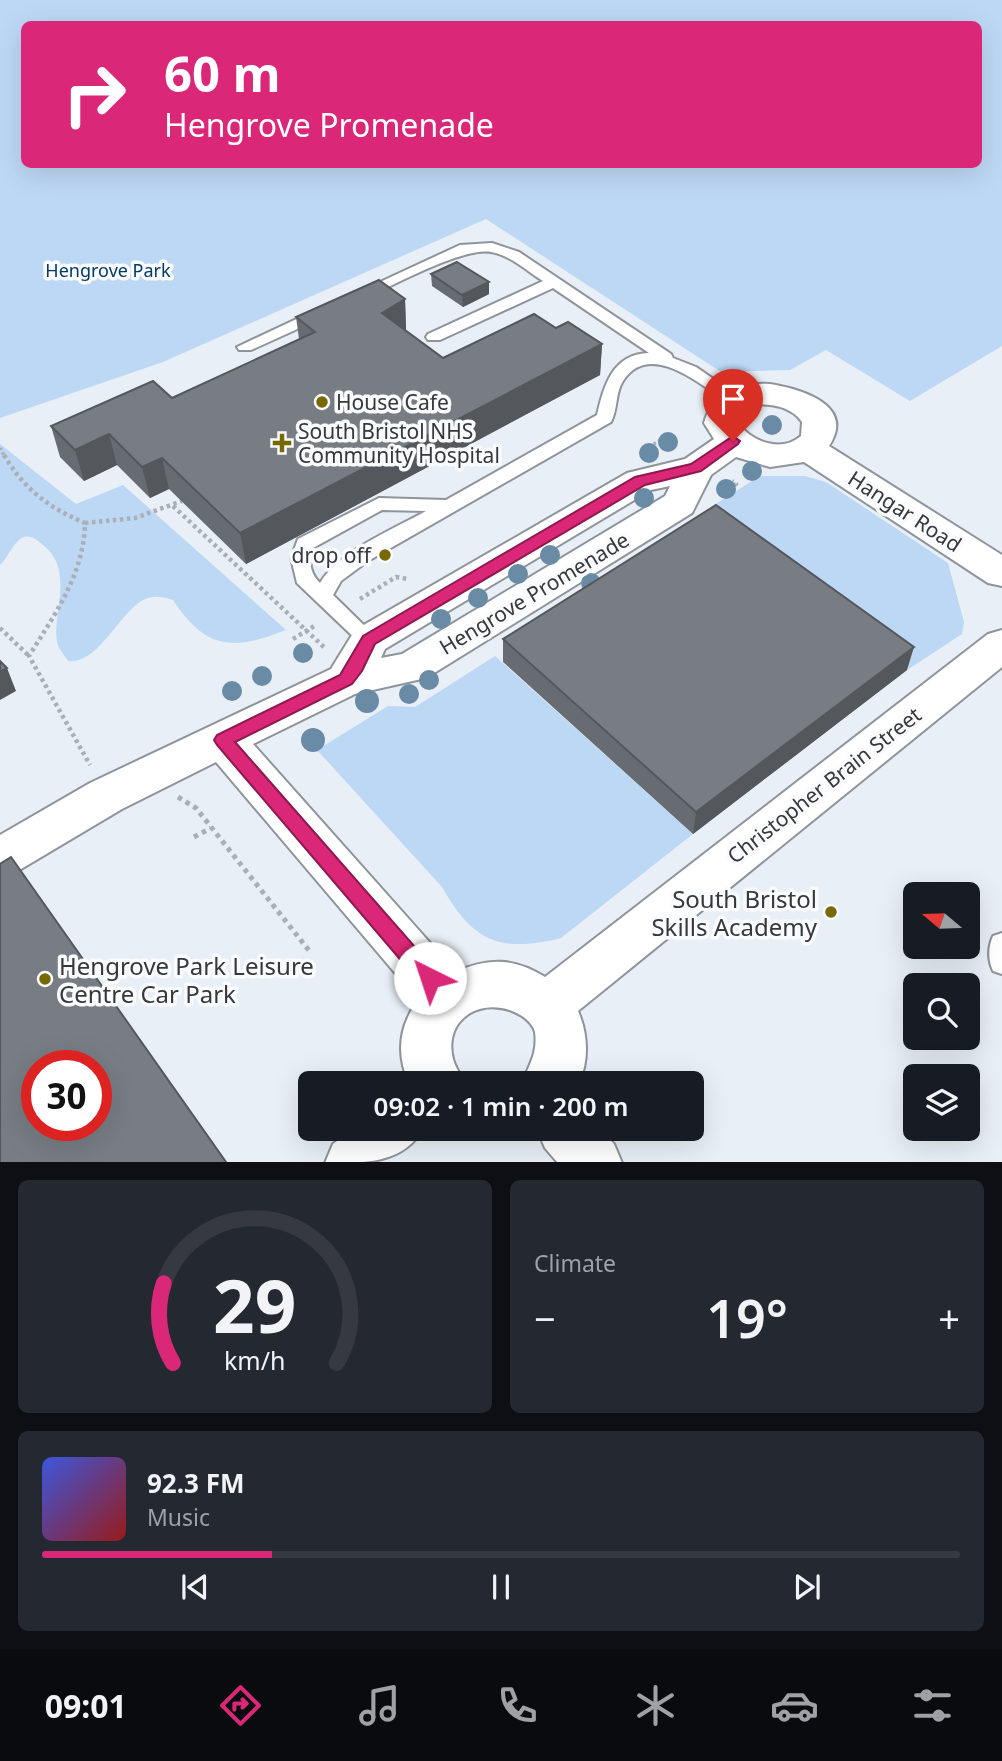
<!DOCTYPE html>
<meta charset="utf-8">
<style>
:root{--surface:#171b24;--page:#242831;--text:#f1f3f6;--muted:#9ea1a6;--line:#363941;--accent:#db2777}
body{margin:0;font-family:"Noto Sans",sans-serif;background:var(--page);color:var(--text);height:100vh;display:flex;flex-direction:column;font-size:26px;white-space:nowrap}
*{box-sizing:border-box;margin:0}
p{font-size:23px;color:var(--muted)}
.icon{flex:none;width:38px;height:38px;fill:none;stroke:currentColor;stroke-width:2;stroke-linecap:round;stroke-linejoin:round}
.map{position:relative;height:1162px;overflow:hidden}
.sheet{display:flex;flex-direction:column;gap:18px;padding:18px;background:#0d0f14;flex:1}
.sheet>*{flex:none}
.guide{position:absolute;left:21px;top:21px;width:961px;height:147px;border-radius:10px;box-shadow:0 7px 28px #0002;background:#db2777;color:#fff;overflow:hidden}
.needle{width:46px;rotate:289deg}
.buttons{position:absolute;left:903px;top:882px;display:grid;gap:14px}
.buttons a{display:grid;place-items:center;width:77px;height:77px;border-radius:10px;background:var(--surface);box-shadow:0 7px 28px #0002;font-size:35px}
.speed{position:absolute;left:21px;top:1050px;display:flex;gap:14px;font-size:35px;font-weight:700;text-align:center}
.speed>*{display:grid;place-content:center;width:91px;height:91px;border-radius:50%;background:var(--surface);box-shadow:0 7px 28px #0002;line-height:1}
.speed .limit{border:10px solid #d22;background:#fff;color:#111}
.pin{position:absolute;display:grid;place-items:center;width:60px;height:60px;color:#fff;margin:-72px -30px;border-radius:50% 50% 50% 0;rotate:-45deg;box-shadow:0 0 7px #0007}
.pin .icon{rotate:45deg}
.me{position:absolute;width:77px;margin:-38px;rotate:319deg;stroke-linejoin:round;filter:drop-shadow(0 0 5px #0008)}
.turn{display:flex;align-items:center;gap:24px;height:147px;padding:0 28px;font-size:32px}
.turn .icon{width:91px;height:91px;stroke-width:2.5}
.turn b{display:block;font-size:49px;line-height:60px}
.big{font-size:52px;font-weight:600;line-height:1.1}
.sheet .card{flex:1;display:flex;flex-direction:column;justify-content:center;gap:10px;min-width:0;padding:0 24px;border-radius:10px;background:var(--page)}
.sheet .dial{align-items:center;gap:0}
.dial svg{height:182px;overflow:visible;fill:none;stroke:var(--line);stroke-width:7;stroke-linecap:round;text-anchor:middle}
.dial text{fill:var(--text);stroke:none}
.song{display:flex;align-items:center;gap:21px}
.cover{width:84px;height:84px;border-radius:10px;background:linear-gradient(135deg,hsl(230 70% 55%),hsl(0 70% 35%))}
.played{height:7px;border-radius:4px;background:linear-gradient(90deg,var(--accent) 25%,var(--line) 25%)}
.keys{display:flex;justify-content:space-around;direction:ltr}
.heat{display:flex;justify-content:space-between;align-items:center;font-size:38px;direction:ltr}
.sheet .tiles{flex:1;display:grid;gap:18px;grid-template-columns:1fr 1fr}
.card:last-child{grid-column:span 2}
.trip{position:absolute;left:298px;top:1071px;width:406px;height:70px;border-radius:10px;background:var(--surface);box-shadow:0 7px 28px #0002;font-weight:600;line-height:70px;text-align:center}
.tab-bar{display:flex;height:112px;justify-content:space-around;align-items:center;background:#090b0e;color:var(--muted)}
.tab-bar .icon{width:49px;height:49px}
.tab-bar .current{color:var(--accent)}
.tab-bar b{font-size:32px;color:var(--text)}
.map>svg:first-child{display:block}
</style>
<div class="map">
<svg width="1002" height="1163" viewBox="0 0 1002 1163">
<rect width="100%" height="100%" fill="#e8eff6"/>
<!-- green -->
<path fill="#bdd8f5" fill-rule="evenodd" d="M0,0H1002V346L910,401L826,350L790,370L721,372L486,219L163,362L0,418ZM24,24H978V164H24Z
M0,444L76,504L123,485L286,630C233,651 206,650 173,600C163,597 155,595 145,599C120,610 99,665 68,661C65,656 58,648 57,642C52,614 75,569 43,545C38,541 32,535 24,537C14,540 8,558 0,565Z
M760,476H805L826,482L948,563L964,622L962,634L907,670L713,528L700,514Z
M495,656L693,834L561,938C500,953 473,942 442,887L317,750L388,706L415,707Z"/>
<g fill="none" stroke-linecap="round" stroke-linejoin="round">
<defs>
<path id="service" d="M492,243L519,252L671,354L673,358L696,367L744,400L736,405L730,404C702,386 650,339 623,381C615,393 618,409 611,422L368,561L341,581L333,595L379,640L376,645L369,647L362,645L297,583L291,558L298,539L379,498L446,500L597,415C604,386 612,354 649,353L553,288L440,340H428L426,337L428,334L543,281C527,271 510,255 491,252C463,247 394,285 365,298H355L352,295L460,245ZM382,510L426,511C394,529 339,551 320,583C310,573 308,561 313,548Z
M320,308L326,310L328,313L326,316L251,350H239L237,347Z
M1002,933V974L993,971C988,960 988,947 993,936Z"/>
<path id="minor" d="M770,384C801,389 856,405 829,446L1002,555V586L988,583L804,462L770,467L736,457L711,475L692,513L426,678L355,694L253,744L456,972C488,957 515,958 545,977L988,634L1002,630V667L578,1011C588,1034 589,1060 579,1083H522C529,1065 538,1053 535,1032C533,1025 528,1020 522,1016C487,994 442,1016 453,1059C455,1067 461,1075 464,1083H409C396,1054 399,1026 418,1000L216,762L122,809L16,872L0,877V835L90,783L331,669L355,630L627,473L685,459L714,439L704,423C712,393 742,382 770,384ZM755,405C771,403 792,407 802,422L801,436C781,453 752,442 738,423L740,416ZM670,486L665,496L402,654L381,658L385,649L651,490Z
M353,1129H423C403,1163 368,1163 325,1163L333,1144Z
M537,1129H600L614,1144L622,1163H558L545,1148Z"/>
</defs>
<!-- service casing -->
<use href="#service" stroke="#8f949b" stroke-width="4"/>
<!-- minor casing -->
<use href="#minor" stroke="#8f949b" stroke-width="4"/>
<!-- path-far2 -->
<path stroke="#aaafb5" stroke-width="3.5" stroke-dasharray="2.5 2.5" stroke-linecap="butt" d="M0,448L5,457
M645,449L668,436L679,444"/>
<!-- path-far1 -->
<path stroke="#aaafb5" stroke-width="4.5" stroke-dasharray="3.5 3.5" stroke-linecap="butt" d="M4,455C24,489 49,508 85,523C84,574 55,614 29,656L90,765
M721,493L736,484L732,481
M173,506L326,649
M85,523L135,518L182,501
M360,599L396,577L408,579
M0,628L29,656
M293,639L316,625"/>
<!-- path -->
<path stroke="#aaafb5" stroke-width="5" stroke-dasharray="4.5 4.5" stroke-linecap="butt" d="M178,797L196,808L311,953
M194,837L211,828"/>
<!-- service -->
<use href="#service" fill="#fff" fill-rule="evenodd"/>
<!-- minor -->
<use href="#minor" fill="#fff" fill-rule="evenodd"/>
</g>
<!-- trees -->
<g fill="#6a8ba6">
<circle cx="772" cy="425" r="10"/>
<circle cx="668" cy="442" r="10"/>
<circle cx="649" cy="453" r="10"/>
<circle cx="752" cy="471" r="10"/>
<circle cx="726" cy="489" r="10"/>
<circle cx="644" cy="498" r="10"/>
<circle cx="550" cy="555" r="10"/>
<circle cx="518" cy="574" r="10"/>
<circle cx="591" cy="583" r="10"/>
<circle cx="478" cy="598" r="10"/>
<circle cx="441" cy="619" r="10"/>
<circle cx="303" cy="653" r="10"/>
<circle cx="262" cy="676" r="10"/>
<circle cx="429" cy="680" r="10"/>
<circle cx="232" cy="691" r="10"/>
<circle cx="409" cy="694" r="10"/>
<circle cx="367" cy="701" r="12"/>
<circle cx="313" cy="740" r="12"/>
</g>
<!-- wall -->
<path fill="#676c72" d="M431,274L489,282V294L463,307L432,286Z
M405,299L406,329L405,330L443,358L556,328L602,344L600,375L246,564L169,489L150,498L117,465L84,481L60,457L51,426L172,398L299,339L296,317Z
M503,639L907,670L693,834L503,662Z"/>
<!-- shaded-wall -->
<path fill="#54585c" d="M489,282V294L463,307L462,295Z
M405,299L406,329L384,343L382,313Z
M602,344L600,375L246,564L240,533Z
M109,434L117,465L84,481L75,450Z
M162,458L169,489L150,498L142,467Z
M914,647L907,670L693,834L696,812Z
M7,668L16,691L0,700V672Z"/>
<!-- building -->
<path fill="#787d84" stroke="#54585c" stroke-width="2" fill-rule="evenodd" d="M457,262L489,282L462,295L431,274Z
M379,280L405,299L382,313L443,358L534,314L556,328L568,322L602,344L240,533L162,458L142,467L109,434L75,450L51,426L153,381L172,398L315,332L296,317Z
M716,505L914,647L696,812L503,639Z
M0,661L7,668L0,672Z
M11,857L226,1162L225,1163H0V864ZM37,1066H96V1125H37Z"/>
<!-- route -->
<path fill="#db2777" stroke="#8e194d" stroke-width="2" d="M733,436L740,441L738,444L701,471L645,485L375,644L362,671L352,684L235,742L437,972L440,978L437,985L430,987L422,985L217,745L214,740L217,735L340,675L363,636L467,575L635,477L691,464Z"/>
<!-- markers -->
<g fill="#776900" stroke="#f9fbfe" stroke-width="2.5">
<circle cx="322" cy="402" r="7"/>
<path d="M278.5 432.5h7v7h7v7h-7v7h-7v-7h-7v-7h7z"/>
<circle cx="385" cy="555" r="7"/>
<circle cx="831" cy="912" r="7"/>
<circle cx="45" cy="979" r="7"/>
</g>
<g text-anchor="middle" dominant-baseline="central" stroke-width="7" stroke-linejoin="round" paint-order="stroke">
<!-- far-park labels -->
<g font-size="18" fill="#023965" stroke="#f9fbfe">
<text x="108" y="270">Hengrove Park</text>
</g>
<!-- poi labels -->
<g font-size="21" fill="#36383b" stroke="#f9fbfe" text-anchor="start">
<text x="336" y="402">House Cafe</text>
<text x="298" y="431">South Bristol NHS<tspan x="298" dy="24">Community Hospital</tspan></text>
<text x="371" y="555" text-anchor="end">drop off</text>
</g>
<!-- street labels -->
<g font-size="21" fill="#36383b" stroke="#f9fbfe">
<text transform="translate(905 511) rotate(33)">Hangar Road</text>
<text transform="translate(534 593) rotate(-31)">Hengrove Promenade</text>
<text transform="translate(824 785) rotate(-38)">Christopher Brain Street</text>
</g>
<!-- near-poi labels -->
<g font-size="24" fill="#36383b" stroke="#f9fbfe" text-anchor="end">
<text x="817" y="898">South Bristol<tspan x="817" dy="28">Skills Academy</tspan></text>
<text x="59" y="965" text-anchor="start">Hengrove Park Leisure<tspan x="59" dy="28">Centre Car Park</tspan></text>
</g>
</g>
</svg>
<div class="buttons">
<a><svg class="needle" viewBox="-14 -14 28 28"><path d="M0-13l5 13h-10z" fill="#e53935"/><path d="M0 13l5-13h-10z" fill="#9ea1a6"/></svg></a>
<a><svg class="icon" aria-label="search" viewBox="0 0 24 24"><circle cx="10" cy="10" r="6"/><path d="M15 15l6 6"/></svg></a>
<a><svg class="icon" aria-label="layers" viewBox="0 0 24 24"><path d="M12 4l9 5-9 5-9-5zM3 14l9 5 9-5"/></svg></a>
</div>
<div class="speed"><div class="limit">30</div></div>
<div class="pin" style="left:733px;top:441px;background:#d93025"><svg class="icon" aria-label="arrive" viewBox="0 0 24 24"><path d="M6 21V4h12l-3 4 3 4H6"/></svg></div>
<svg class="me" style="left:430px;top:978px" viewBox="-20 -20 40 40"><circle r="19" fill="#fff"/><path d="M0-13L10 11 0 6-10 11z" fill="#db2777"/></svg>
<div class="trip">09:02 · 1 min · 200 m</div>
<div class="guide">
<div class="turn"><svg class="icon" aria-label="right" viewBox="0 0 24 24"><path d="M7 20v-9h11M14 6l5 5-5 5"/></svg><div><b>60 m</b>Hengrove Promenade</div></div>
</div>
</div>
<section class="sheet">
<div class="tiles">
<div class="card dial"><svg viewBox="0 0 100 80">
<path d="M14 69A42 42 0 1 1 86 69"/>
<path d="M14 69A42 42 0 0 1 10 34" stroke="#db2777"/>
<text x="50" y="56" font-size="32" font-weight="700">29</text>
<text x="50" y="72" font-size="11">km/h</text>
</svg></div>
<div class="card"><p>Climate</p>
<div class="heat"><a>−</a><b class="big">19°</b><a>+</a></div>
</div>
<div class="card">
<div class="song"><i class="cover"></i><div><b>92.3 FM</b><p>Music</p></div></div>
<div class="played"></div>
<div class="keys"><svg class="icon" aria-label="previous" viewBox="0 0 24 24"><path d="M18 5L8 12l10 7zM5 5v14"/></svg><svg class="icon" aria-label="pause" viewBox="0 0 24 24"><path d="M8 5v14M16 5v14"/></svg><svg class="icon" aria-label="next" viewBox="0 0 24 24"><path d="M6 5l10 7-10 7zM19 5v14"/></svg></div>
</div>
</div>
</section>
<nav class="tab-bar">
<b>09:01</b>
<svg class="icon current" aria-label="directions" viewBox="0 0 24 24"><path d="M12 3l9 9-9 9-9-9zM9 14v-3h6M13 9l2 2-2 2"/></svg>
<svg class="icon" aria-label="music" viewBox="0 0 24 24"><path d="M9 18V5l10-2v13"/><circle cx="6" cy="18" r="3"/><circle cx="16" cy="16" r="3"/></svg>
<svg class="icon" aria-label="phone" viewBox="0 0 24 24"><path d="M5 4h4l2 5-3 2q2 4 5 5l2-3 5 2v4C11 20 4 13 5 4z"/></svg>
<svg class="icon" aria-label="climate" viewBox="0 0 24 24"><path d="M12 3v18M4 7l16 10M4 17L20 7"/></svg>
<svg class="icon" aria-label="car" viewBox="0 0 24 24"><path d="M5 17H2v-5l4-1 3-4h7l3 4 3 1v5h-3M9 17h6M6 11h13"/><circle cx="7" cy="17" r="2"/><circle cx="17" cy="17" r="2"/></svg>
<svg class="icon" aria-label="filters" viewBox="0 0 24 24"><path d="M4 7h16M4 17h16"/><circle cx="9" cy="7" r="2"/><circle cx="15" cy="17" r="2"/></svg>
</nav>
